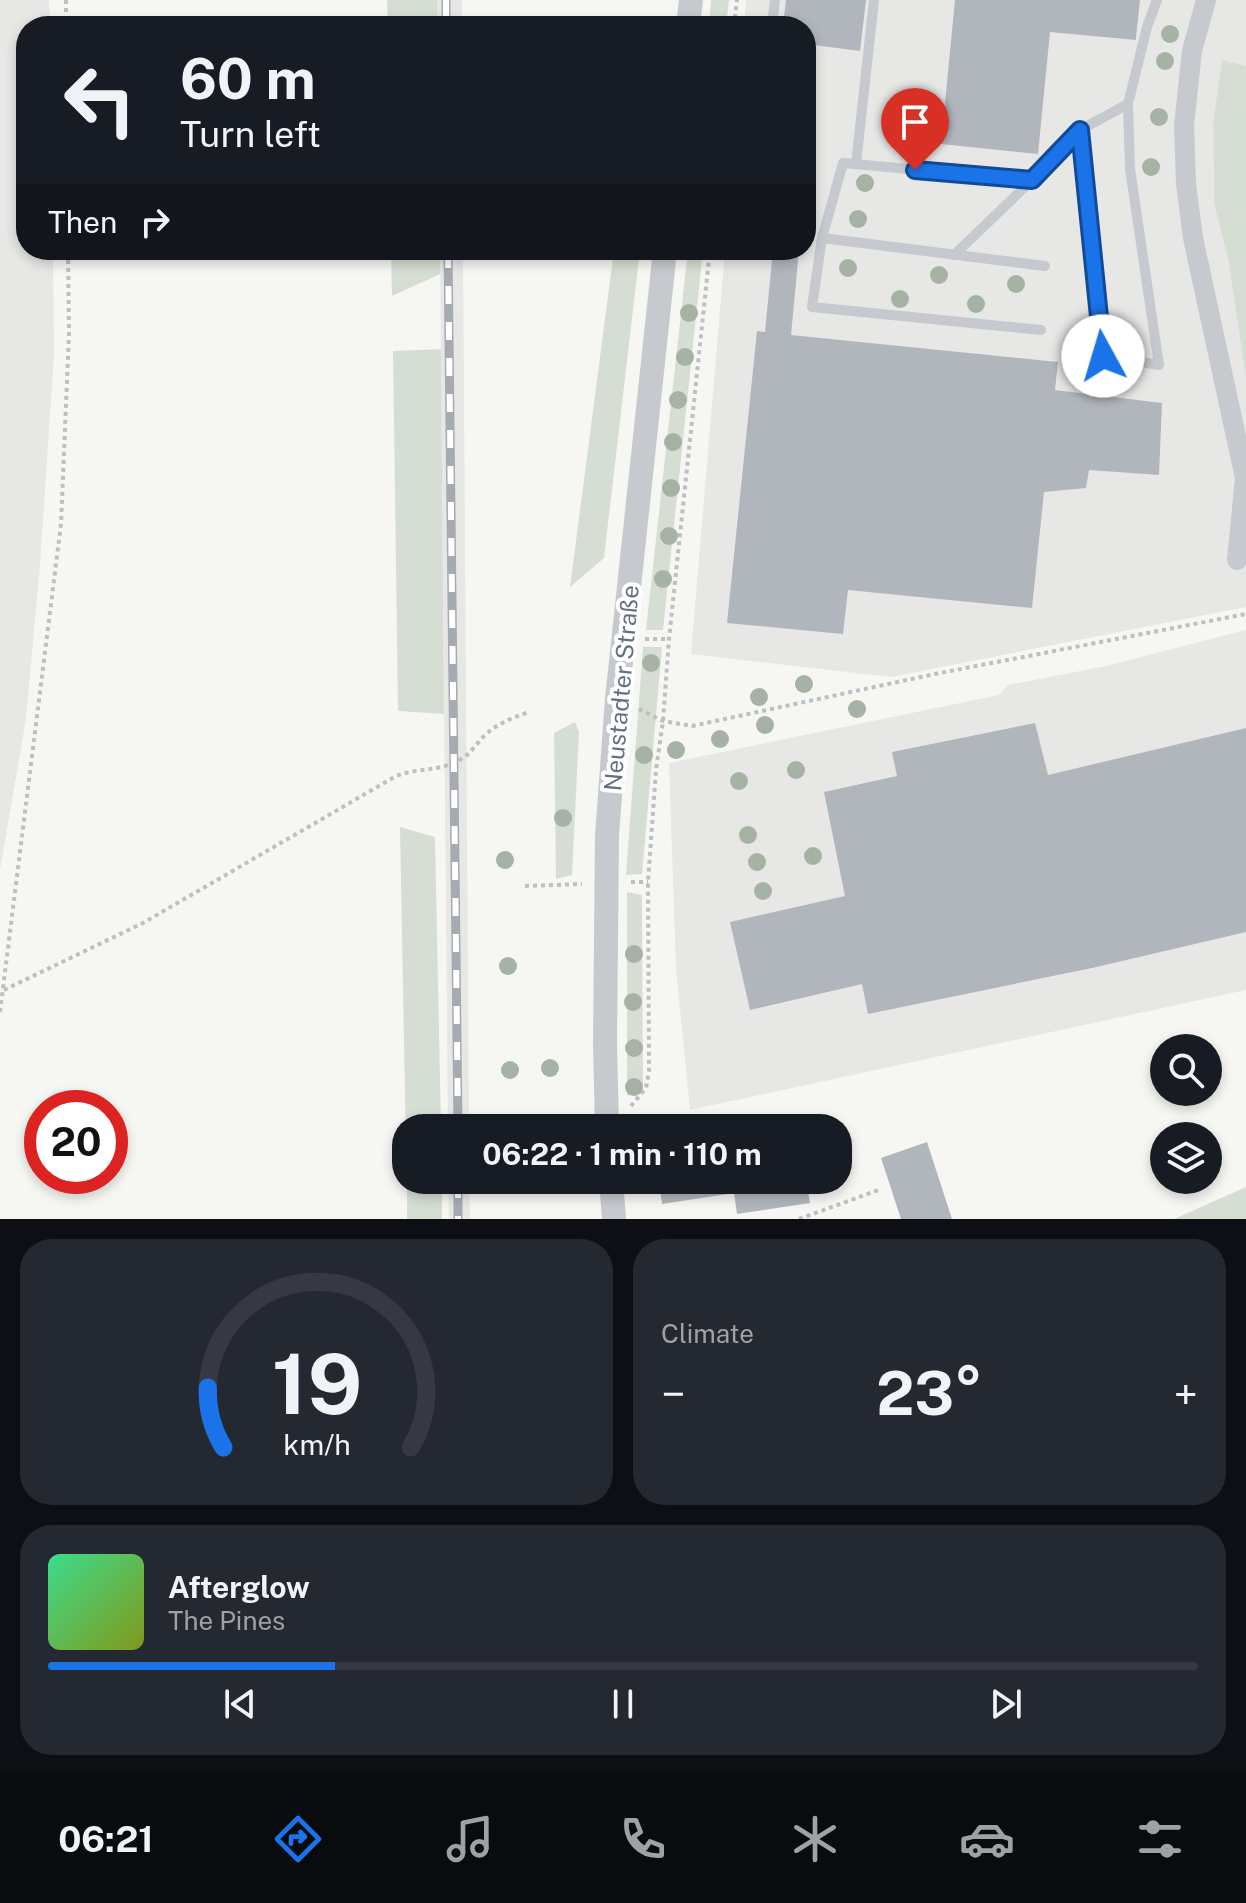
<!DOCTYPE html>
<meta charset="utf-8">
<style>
:root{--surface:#171b24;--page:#242831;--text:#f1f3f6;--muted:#9ea1a6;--line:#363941;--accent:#1a73e8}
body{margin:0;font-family:"Public Sans",sans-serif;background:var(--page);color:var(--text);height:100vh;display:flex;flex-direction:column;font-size:30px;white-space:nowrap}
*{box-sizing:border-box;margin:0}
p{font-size:26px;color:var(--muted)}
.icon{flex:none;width:44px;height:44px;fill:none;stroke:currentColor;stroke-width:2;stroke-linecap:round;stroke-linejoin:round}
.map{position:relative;height:1219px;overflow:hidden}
.side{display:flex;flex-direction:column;gap:20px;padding:20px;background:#0d0f14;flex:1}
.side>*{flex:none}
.banner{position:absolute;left:16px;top:16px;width:800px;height:244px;border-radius:32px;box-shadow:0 4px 12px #0003;background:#171b24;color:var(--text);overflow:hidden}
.controls{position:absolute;left:1150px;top:1034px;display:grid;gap:16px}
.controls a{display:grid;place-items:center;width:72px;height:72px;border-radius:50%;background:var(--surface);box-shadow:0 4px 12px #0003;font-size:40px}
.speed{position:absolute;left:24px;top:1090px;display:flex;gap:16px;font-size:40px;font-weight:700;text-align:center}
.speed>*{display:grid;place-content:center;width:104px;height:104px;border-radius:50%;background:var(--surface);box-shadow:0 4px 12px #0003;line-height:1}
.speed .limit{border:12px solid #d22;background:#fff;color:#111}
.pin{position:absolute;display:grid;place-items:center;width:68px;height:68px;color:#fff;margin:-82px -34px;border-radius:50% 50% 50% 0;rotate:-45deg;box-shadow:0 0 8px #0007}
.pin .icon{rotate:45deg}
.me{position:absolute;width:88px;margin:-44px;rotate:354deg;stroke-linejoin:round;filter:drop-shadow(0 0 6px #0008)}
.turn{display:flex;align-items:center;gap:28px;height:168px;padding:0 32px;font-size:36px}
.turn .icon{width:104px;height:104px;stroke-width:2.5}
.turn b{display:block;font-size:56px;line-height:68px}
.then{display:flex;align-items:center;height:76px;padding:0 32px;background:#0003;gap:16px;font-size:30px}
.big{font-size:60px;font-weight:700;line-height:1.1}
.side .tile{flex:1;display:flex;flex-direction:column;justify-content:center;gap:12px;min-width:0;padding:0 28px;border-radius:32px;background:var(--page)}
.side .dial{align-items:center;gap:0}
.dial svg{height:208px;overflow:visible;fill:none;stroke:var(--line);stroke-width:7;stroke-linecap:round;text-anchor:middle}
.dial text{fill:var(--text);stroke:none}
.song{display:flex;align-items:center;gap:24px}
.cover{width:96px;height:96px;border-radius:12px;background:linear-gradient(135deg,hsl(150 70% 55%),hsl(70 70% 35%))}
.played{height:8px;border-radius:4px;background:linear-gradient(90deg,var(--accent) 25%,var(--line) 25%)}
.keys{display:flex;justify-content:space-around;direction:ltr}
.heat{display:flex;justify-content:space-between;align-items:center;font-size:44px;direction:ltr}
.side .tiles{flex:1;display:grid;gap:20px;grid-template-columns:1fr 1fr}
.tile:last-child{grid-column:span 2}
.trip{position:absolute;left:392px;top:1114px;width:460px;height:80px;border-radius:32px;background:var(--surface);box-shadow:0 4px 12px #0003;font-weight:700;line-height:80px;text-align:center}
.dock{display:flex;height:128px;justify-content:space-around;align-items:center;background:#090b0e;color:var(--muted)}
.dock .icon{width:56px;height:56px}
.dock .current{color:var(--accent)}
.dock b{font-size:36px;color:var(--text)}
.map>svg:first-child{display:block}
</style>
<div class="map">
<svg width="1246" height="1219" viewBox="0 0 1246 1219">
<rect width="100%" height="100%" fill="#f6f7f3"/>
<!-- built -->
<path fill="#e7e7e6" d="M0,0H49L50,26H26V250H53L54,355L40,565L26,719L0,870Z
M437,0H462V26H437Z
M746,0H1246V66L1222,61L1213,123L1214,204L1228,259L1246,378V607L891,677L691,654L725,250H806V26H744Z
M440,250H463L469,1128H448Z
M1246,630V990L690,1110L676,968L669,763L999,695L1008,685L1106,666Z
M448,1180H469L470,1219H449Z"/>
<!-- green -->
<path fill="#d6ded4" d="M387,0H437V26H388Z
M711,0H729L726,26H709Z
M1222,60L1246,66V378L1228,259L1214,204L1213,123Z
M391,250H440V274L392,296Z
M614,250H640L604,558L570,587Z
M688,250H703L663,630H646Z
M441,349L444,714L398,711L393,351Z
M643,647H662L642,874L626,875Z
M575,722L579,732L572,875L556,879L554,733Z
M400,827L435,837L441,1128H406V1150Z
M627,892L642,895L643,1084L640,1091L627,1096Z
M407,1180H442V1219H407Z
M1246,1187V1219H1174Z"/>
<!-- building -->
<path fill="#b1b6bd" d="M786,0H866L860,51L806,44V26H783Z
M955,0H1140L1136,37V40L1050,32L1038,154L941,144Z
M773,250H799L791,335L1058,362L1055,390L1162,403L1159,475L1089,470L1086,488L1044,492L1032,608L848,590L843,634L727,623L757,331L765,332Z
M1035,723L1048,775L1246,728V932L1092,968L868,1014L862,984L750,1010L730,922L845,896L824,792L897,776L892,752Z
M927,1142L952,1219H901L881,1158Z
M659,1180H806L810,1203L737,1214L734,1193L662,1204Z"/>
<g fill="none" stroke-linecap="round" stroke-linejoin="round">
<!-- path -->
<path stroke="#bdbfc2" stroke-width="4" stroke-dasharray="4 4" stroke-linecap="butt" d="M66,0V26
M734,26L737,0
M645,639H668
M639,709L663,721L692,726L935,674L1246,614
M631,882H648
M525,886L582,884
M4,990L143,923L396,776C420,767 442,772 463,758C471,753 477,743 484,736C498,723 512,718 529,712
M0,1012L61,524L69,333L68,250
M631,1106L646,1088L649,1071L648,882L656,770L663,721L669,639L710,250
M799,1219L881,1189"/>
<!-- service -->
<path stroke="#c6c9cd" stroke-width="10" d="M772,26L775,0
M1080,130L1103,356L1159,365L1130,169L1128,104L1147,27L1157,0
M856,164L874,0
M822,238L1045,266
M954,255L1032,180
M1041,330L812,307L822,238L843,163L1032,180L1080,130L1128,104"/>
<!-- minor -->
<path stroke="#c6c9cd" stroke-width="20" d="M1206,0L1192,51L1184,125L1186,184L1193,238L1245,478L1237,560"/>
<!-- tertiary -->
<path stroke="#c6c9cd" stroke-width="24" d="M688,26L691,0
M607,1128L605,1042L607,836L617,699L665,250
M611,1180L614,1219"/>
<defs>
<path id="rail" d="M446,0V26
M448,250L458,1128
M458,1180V1219"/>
</defs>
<!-- rail casing -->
<use href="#rail" stroke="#a6aab1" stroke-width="9"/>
<!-- rail -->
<use href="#rail" stroke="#fff" stroke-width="6" stroke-dasharray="18" stroke-linecap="butt"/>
</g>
<!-- trees -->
<g fill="#a6b3a4">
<circle cx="1170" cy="34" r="9"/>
<circle cx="1165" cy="61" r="9"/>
<circle cx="1159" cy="117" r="9"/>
<circle cx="1151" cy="167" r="9"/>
<circle cx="865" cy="183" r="9"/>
<circle cx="858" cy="219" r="9"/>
<circle cx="848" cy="268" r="9"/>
<circle cx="939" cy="275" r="9"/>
<circle cx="1016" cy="284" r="9"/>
<circle cx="900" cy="299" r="9"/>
<circle cx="976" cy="304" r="9"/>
<circle cx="689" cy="313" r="9"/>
<circle cx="685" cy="357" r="9"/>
<circle cx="678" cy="400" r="9"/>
<circle cx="673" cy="442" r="9"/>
<circle cx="671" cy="488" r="9"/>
<circle cx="669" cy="536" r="9"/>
<circle cx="663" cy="579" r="9"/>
<circle cx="651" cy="663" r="9"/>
<circle cx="804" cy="684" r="9"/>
<circle cx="759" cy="697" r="9"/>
<circle cx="857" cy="709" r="9"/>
<circle cx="765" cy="725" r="9"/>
<circle cx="720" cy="739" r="9"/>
<circle cx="676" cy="750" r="9"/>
<circle cx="644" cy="755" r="9"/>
<circle cx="796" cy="770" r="9"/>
<circle cx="739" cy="781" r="9"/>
<circle cx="563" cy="818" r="9"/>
<circle cx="748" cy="835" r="9"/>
<circle cx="813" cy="856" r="9"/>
<circle cx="505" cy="860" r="9"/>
<circle cx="757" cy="862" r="9"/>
<circle cx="763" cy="891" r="9"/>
<circle cx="634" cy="954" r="9"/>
<circle cx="508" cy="966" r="9"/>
<circle cx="633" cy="1002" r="9"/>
<circle cx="634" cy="1048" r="9"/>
<circle cx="550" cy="1068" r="9"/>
<circle cx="510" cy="1070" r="9"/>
<circle cx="634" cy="1087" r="9"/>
</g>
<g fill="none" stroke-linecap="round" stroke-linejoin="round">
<defs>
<path id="route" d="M915,170L1032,180L1080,130L1103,356"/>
</defs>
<!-- route casing -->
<use href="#route" stroke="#114b97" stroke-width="20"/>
<!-- route -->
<use href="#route" stroke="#1a73e8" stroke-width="14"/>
</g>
<g text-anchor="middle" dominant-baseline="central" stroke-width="8" stroke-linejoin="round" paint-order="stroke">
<!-- street labels -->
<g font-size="24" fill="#647085" stroke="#fff">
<text transform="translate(621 688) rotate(-85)">Neustadter Straße</text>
</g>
</g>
</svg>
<div class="controls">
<a><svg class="icon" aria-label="search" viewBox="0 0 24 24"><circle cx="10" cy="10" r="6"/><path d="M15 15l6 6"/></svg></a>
<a><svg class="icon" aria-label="layers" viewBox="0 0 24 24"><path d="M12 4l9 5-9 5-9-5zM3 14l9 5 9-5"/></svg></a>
</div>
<div class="speed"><div class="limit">20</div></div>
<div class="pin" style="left:915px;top:170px;background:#d93025"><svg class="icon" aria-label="arrive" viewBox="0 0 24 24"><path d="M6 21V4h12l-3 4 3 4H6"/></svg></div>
<svg class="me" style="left:1103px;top:356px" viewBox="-20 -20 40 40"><circle r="19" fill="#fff"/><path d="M0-13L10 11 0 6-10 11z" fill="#1a73e8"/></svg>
<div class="trip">06:22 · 1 min · 110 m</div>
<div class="banner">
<div class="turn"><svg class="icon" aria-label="left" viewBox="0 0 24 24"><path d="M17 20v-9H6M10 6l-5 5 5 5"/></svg><div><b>60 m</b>Turn left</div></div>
<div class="then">Then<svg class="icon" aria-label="right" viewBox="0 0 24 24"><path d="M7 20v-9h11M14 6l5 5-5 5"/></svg></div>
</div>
</div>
<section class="side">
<div class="tiles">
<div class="tile dial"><svg viewBox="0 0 100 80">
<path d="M14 69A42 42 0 1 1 86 69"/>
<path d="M14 69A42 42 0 0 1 8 46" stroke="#1a73e8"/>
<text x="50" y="56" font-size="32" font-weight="700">19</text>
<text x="50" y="72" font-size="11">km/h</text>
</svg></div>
<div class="tile"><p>Climate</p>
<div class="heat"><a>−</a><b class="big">23°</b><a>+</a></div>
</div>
<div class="tile">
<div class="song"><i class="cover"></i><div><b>Afterglow</b><p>The Pines</p></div></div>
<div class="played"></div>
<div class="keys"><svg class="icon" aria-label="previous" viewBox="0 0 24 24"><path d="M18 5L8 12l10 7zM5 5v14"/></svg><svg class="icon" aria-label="pause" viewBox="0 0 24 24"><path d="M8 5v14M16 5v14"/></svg><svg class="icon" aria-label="next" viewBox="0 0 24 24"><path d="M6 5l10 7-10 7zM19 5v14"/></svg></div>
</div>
</div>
</section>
<nav class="dock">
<b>06:21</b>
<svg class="icon current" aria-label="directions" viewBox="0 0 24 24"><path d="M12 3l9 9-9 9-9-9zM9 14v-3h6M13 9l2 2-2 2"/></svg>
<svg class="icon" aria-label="music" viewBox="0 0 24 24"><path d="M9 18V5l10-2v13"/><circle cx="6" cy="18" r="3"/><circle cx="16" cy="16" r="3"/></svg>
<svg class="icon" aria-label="phone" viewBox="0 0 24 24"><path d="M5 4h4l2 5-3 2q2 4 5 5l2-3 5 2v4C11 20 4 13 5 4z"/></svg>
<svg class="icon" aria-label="climate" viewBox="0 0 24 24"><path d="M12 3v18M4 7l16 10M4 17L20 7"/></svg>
<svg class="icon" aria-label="car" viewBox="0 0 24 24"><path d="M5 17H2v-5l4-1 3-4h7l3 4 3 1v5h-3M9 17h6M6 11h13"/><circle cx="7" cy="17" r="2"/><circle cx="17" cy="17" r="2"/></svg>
<svg class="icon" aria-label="filters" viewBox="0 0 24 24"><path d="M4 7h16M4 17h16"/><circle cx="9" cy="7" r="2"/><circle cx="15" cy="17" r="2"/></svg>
</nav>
